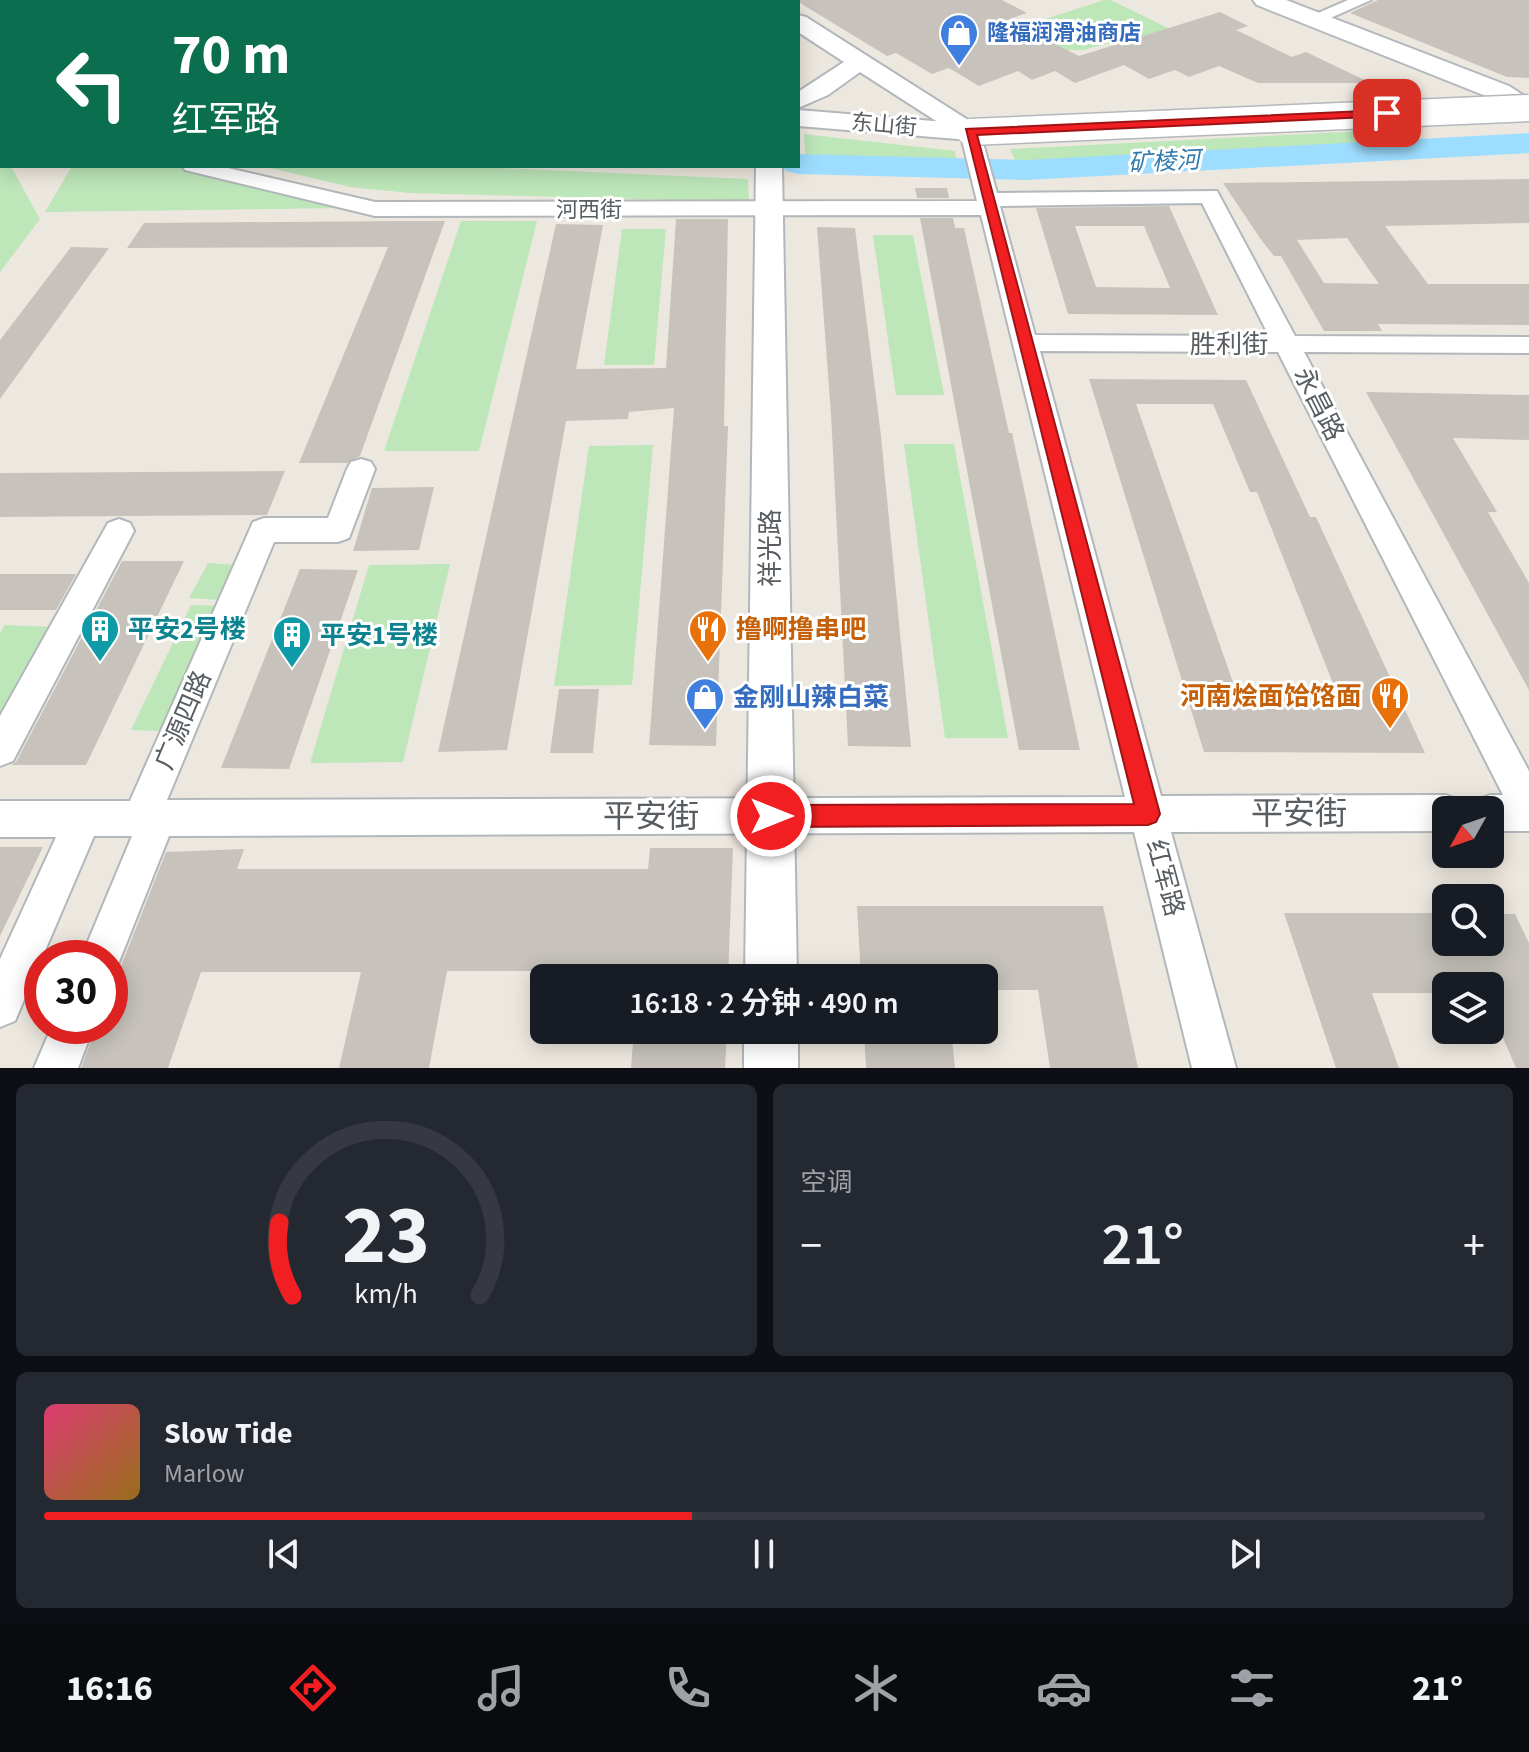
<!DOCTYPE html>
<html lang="zh">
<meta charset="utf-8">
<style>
:root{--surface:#171b24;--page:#242831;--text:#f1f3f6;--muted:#9ea1a6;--line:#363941;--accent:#f21f22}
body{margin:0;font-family:"Source Sans 3","Noto Sans SC",sans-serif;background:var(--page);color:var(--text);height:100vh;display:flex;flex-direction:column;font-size:30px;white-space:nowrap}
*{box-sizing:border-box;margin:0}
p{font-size:26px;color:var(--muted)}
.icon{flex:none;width:44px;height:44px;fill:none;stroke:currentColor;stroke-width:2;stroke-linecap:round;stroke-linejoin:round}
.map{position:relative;height:1068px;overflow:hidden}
.sheet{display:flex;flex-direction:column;gap:16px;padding:16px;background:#0d0f14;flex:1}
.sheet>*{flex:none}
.guide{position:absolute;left:0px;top:0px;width:800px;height:168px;box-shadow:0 4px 20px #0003;background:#0b6e4f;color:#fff;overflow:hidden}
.needle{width:52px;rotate:230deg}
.controls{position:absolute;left:1432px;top:796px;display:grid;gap:16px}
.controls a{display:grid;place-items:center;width:72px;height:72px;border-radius:12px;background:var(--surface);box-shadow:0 4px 20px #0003;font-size:40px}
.speed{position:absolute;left:24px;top:940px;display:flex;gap:16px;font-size:40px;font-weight:700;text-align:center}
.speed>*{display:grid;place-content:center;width:104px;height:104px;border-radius:50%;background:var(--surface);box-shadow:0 4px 20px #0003;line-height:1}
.speed .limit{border:12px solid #d22;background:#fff;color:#111}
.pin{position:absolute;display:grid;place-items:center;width:68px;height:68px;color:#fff;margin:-34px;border-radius:16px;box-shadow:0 4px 12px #0006}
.me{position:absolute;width:88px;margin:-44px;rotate:90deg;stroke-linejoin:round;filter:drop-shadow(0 0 6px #0008)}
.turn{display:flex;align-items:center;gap:28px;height:168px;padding:0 40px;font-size:36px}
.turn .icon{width:104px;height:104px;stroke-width:2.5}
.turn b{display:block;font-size:56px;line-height:68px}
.big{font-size:60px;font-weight:600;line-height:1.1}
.sheet .card{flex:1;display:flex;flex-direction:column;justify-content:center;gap:12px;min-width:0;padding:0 28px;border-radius:12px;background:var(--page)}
.sheet .dial{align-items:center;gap:0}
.dial svg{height:208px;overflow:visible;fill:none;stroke:var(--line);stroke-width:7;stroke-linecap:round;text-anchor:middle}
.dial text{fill:var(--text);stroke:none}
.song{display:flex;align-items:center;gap:24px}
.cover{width:96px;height:96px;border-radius:12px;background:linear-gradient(135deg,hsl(340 70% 55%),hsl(40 70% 35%))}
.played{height:8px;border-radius:4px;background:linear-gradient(90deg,var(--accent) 45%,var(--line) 45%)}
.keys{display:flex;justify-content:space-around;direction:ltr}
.heat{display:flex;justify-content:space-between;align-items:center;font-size:44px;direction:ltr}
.sheet .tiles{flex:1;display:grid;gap:16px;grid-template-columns:1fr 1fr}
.card:last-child{grid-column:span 2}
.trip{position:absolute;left:530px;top:964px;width:468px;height:80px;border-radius:12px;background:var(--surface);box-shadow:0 4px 20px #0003;font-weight:600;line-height:80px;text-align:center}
.tab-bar{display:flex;height:128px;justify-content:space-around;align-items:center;background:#090b0e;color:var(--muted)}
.tab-bar .icon{width:56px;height:56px}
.tab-bar .active{color:var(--accent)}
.tab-bar b{font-size:36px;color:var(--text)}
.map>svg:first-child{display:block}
</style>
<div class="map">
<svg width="1529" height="1068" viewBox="0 0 1529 1068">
<rect width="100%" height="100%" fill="#ede8df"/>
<!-- green -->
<path fill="#bde6b9" d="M1104,0H1111L1184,36L1146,47L1110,43L1083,50H1024L990,37Z
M1384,130L1397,142L1016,162L1010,149Z
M804,134L955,151L956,160L805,155Z
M0,156L2,166H11L40,219L0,272Z
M72,166H176L344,208L45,212Z
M262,166H456L748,179L749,202L409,193L350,187Z
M461,221H537L479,451H384Z
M622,229H666L654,365H604Z
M873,235H913L944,395H896Z
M904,444H954L1008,738H945Z
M653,445L632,685L554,686L589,446Z
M208,563L239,565L222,600L189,598Z
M450,564L403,762L310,763L369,565Z
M191,605L220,606L163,731L131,730Z
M5,625L53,627L0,721V633Z"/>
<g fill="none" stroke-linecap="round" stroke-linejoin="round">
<!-- river -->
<path fill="#9dddff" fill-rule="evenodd" d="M0,78H2V96H0Z
M1529,133V153L1026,180L798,174L786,171L782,166H798V154L1026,160Z"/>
</g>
<!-- building -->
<path fill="#c7c3bc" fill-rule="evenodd" d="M795,0H1002L1027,13L1007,20L1079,56L1220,12L1248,26L1236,30L1292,57L1306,52L1371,83H1258L1219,66L1189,77L1175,70L1149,79L1124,65L1075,83L1055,71L1032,80L1018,71L979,86L949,68L932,74L896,53L887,56Z
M1378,0H1529V78L1507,77L1350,13Z
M1529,179V223L1385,226L1428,284H1529V325L1378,324L1382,331H1324L1281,256H1274L1262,241L1223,183ZM1347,238L1379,284L1324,283L1297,240Z
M915,188H947L949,198H917Z
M1169,206L1218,315L1068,314L1036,208ZM1075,226H1144L1170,288L1096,287Z
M920,218H953L955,228H964L1009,433H1012L1080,750H1019Z
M676,219H728L724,426H728L716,746L649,745L674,408L629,412L628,419L566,421L507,750L438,752L556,224L603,225L576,369L666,368Z
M399,221H445L360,456L347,463H299L388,247L127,248L144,223Z
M817,227L855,228L881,436L911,747L848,746L831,414Z
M71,247L109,248L0,399V340Z
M1089,379L1246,380L1310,517H1316L1425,753L1204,752ZM1136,404H1213L1250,492H1257L1338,696L1237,694Z
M1366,392L1529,395V440L1453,438L1497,512H1488L1529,583V690Z
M285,471L267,515L0,517V473Z
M434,487L419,550L353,551L372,488Z
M122,561H184L86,765H11L16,762Z
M300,569L358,570L289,769L221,768Z
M0,574H76L56,610H0Z
M559,689H599L593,753H550Z
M0,847H43L0,936Z
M650,848H733L728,978H639V971H447L429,1068H339L361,972H201L168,1068H81L97,1026H110V994L166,852L244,849L237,869H648Z
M857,906H1103L1138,1068H1050L1038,990H984V978H861Z
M1284,913H1446V942H1490V914H1515L1529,943V1068H1516L1490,1008V986H1446V993H1372L1399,1068H1336Z
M634,1030H727L725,1068H631Z
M864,1030H951L955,1068H866Z"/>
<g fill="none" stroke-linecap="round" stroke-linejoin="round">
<defs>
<path id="minor" d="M1348,0H1371L1317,24H1305L1302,20Z
M970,126L980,132L997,193L1217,191L1295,336L1529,337V353L1304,352L1529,771V831H1490V810H1473L1477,800L1490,795H1503L1278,352L1040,351L1161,796L1446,795L1459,800L1463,810H1446V831L1171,832L1236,1068H1192L1134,832L169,836L115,972L110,975V958H81L132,836H94L15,1021L0,1027V959L56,837H0V801H130L253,522L264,518H328L347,469L351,462L361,459L371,462L375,469L349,538L338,542H274L167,800L1125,797L981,215L375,216L185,170L182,166H219L375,202L977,201L960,132ZM1202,203L1269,336L1035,335L1000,206Z
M0,128H2V141H0Z
M119,519L130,523L134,531L13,761L0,766V716L108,523Z
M52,1026H94L78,1068H34Z"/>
<path id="tertiary" d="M181,0H203L205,2H183Z
M752,0H775L777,2H754Z
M798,15L806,17L979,127L983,132L979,137H961L860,72L828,95L798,108V92L844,62L798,32Z
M756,166H782L797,978H745Z
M744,1030H798V1068H744Z"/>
<path id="secondary" d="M1253,0H1286L1509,86L1529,99V119L1519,117L1491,98L1257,5Z
M0,43L2,44V60L0,59Z
M798,110L970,124L980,126L984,132L980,138L970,140L798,126Z"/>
</defs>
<!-- minor casing -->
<use href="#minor" stroke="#b2b7bb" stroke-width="4"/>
<!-- tertiary casing -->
<use href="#tertiary" stroke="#b2b7bb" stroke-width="4"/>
<!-- secondary casing -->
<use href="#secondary" stroke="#b3b8bd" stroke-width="4"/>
<!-- minor -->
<use href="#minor" fill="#fff" fill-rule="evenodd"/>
<!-- tertiary -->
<use href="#tertiary" fill="#fff" fill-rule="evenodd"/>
<!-- secondary -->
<use href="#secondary" fill="#fff" fill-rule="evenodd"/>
<defs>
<path id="secondary-bridge" d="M970,132L1529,108"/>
</defs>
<!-- secondary-bridge casing -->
<use href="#secondary-bridge" stroke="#b3b8bd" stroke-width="29" stroke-linecap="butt"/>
<!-- secondary-bridge -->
<use href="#secondary-bridge" stroke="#fff" stroke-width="26"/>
</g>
<!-- route -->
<path fill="#f21f22" stroke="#9d1416" stroke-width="2" d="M1387,110L1393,113L1391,116L977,135L1160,814L1156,822L1148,825L771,827L763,824L760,816L763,808L771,805L1134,804L966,129Z"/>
<!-- icons -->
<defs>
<symbol id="shop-pin" viewBox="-11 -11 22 30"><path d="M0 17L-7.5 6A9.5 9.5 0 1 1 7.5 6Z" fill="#3f7fe0" stroke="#fff"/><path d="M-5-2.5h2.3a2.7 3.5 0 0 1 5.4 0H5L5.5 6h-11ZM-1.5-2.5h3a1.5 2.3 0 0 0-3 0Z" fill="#fff"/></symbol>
<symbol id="building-pin" viewBox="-11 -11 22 30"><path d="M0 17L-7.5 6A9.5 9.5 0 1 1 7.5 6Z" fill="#0f9aa8" stroke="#fff"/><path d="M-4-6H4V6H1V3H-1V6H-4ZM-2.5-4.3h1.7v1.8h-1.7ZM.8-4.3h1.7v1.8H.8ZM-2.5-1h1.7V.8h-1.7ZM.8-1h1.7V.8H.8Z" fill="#fff"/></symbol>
<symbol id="restaurant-pin" viewBox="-11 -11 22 30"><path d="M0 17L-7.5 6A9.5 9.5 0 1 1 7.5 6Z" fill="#e8710a" stroke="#fff"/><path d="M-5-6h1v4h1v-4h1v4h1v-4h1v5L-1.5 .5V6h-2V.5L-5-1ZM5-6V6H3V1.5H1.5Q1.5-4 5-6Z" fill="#fff"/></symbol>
</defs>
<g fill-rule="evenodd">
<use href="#shop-pin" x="937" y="11" width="44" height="60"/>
<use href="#building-pin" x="78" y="607" width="44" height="60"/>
<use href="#restaurant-pin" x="686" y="607" width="44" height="60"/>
<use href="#building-pin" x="270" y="613" width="44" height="60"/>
<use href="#restaurant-pin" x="1368" y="674" width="44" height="60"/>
<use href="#shop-pin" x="683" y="675" width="44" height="60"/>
</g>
<g text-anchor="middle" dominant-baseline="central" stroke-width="6" stroke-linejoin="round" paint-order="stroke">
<!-- far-shop labels -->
<g font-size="22" font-weight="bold" fill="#366cbe" stroke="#fff" text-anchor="start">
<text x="987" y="33">隆福润滑油商店</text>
</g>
<!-- far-street labels -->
<g font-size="22" fill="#585d61" stroke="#fff">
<text transform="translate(884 125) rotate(5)">东山街</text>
<text x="589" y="210">河西街</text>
</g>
<!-- far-water labels -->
<g font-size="24" font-style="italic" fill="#337aad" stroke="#fff">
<text transform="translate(1164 162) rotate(-3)">矿棱河</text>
</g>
<!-- street labels -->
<g font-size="26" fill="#585d61" stroke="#fff">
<text x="1229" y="344">胜利街</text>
<text transform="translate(1319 404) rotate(63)">永昌路</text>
<text transform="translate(770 548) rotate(-90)">祥光路</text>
<text transform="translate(183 720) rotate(-67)">广源四路</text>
<text transform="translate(1165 878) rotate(75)">红军路</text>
</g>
<!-- culture labels -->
<g font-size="26" font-weight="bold" fill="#0d838f" stroke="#fff" text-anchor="start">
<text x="128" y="629">平安2号楼</text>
<text x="320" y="635">平安1号楼</text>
</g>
<!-- food labels -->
<g font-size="26" font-weight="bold" fill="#c56008" stroke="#fff" text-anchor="start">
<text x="736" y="629">撸啊撸串吧</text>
<text x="1362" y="696" text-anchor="end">河南烩面饸饹面</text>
</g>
<!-- shop labels -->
<g font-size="26" font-weight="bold" fill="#366cbe" stroke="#fff" text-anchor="start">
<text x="733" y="697">金刚山辣白菜</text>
</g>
<!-- near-street labels -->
<g font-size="32" fill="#585d61" stroke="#fff">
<text x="1299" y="814">平安街</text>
<text x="651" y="817">平安街</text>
</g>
</g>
</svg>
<div class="controls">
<a><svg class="needle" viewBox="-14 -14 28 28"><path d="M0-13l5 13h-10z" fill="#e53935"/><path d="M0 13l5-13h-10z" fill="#9ea1a6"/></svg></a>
<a><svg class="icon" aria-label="search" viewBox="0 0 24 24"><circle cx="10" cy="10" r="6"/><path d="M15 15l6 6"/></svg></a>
<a><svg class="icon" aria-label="layers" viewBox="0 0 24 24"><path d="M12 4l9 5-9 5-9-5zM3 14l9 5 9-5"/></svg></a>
</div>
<div class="speed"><div class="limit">30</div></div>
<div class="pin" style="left:1387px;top:113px;background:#d93025"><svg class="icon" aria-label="arrive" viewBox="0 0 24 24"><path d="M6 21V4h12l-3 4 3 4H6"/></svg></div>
<svg class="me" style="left:771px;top:816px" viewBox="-20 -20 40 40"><circle r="17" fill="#f21f22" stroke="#fff" stroke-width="3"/><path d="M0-11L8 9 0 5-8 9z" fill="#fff"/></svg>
<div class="trip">16:18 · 2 分钟 · 490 m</div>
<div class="guide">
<div class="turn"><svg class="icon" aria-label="left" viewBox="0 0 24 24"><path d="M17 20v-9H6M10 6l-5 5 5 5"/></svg><div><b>70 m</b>红军路</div></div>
</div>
</div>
<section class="sheet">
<div class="tiles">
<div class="card dial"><svg viewBox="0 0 100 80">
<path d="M14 69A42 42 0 1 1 86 69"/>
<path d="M14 69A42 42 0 0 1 9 41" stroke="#f21f22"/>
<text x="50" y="56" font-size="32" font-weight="700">23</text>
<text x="50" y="72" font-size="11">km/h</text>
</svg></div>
<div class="card"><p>空调</p>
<div class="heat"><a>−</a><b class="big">21°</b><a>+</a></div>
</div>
<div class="card">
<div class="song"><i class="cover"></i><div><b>Slow Tide</b><p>Marlow</p></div></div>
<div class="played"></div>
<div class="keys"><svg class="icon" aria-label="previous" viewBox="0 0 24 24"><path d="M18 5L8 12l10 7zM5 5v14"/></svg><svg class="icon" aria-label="pause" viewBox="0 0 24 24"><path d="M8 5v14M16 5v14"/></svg><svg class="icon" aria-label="next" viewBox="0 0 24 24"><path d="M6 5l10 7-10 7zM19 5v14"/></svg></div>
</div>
</div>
</section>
<nav class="tab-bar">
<b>16:16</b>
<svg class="icon active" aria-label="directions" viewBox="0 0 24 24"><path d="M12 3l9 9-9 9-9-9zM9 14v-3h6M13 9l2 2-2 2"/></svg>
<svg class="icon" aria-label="music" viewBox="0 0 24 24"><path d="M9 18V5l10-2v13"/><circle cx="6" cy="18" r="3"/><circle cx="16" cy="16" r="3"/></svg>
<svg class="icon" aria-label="phone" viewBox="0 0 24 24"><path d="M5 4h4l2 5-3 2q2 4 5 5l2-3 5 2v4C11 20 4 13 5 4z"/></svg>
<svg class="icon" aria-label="climate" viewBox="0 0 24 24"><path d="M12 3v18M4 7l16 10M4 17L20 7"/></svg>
<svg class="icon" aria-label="car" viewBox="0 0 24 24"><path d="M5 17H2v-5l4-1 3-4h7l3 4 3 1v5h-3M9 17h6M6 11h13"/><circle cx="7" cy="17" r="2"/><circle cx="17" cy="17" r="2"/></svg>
<svg class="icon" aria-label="filters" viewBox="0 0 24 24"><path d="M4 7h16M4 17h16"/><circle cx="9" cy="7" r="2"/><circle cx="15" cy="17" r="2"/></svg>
<b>21°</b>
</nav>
